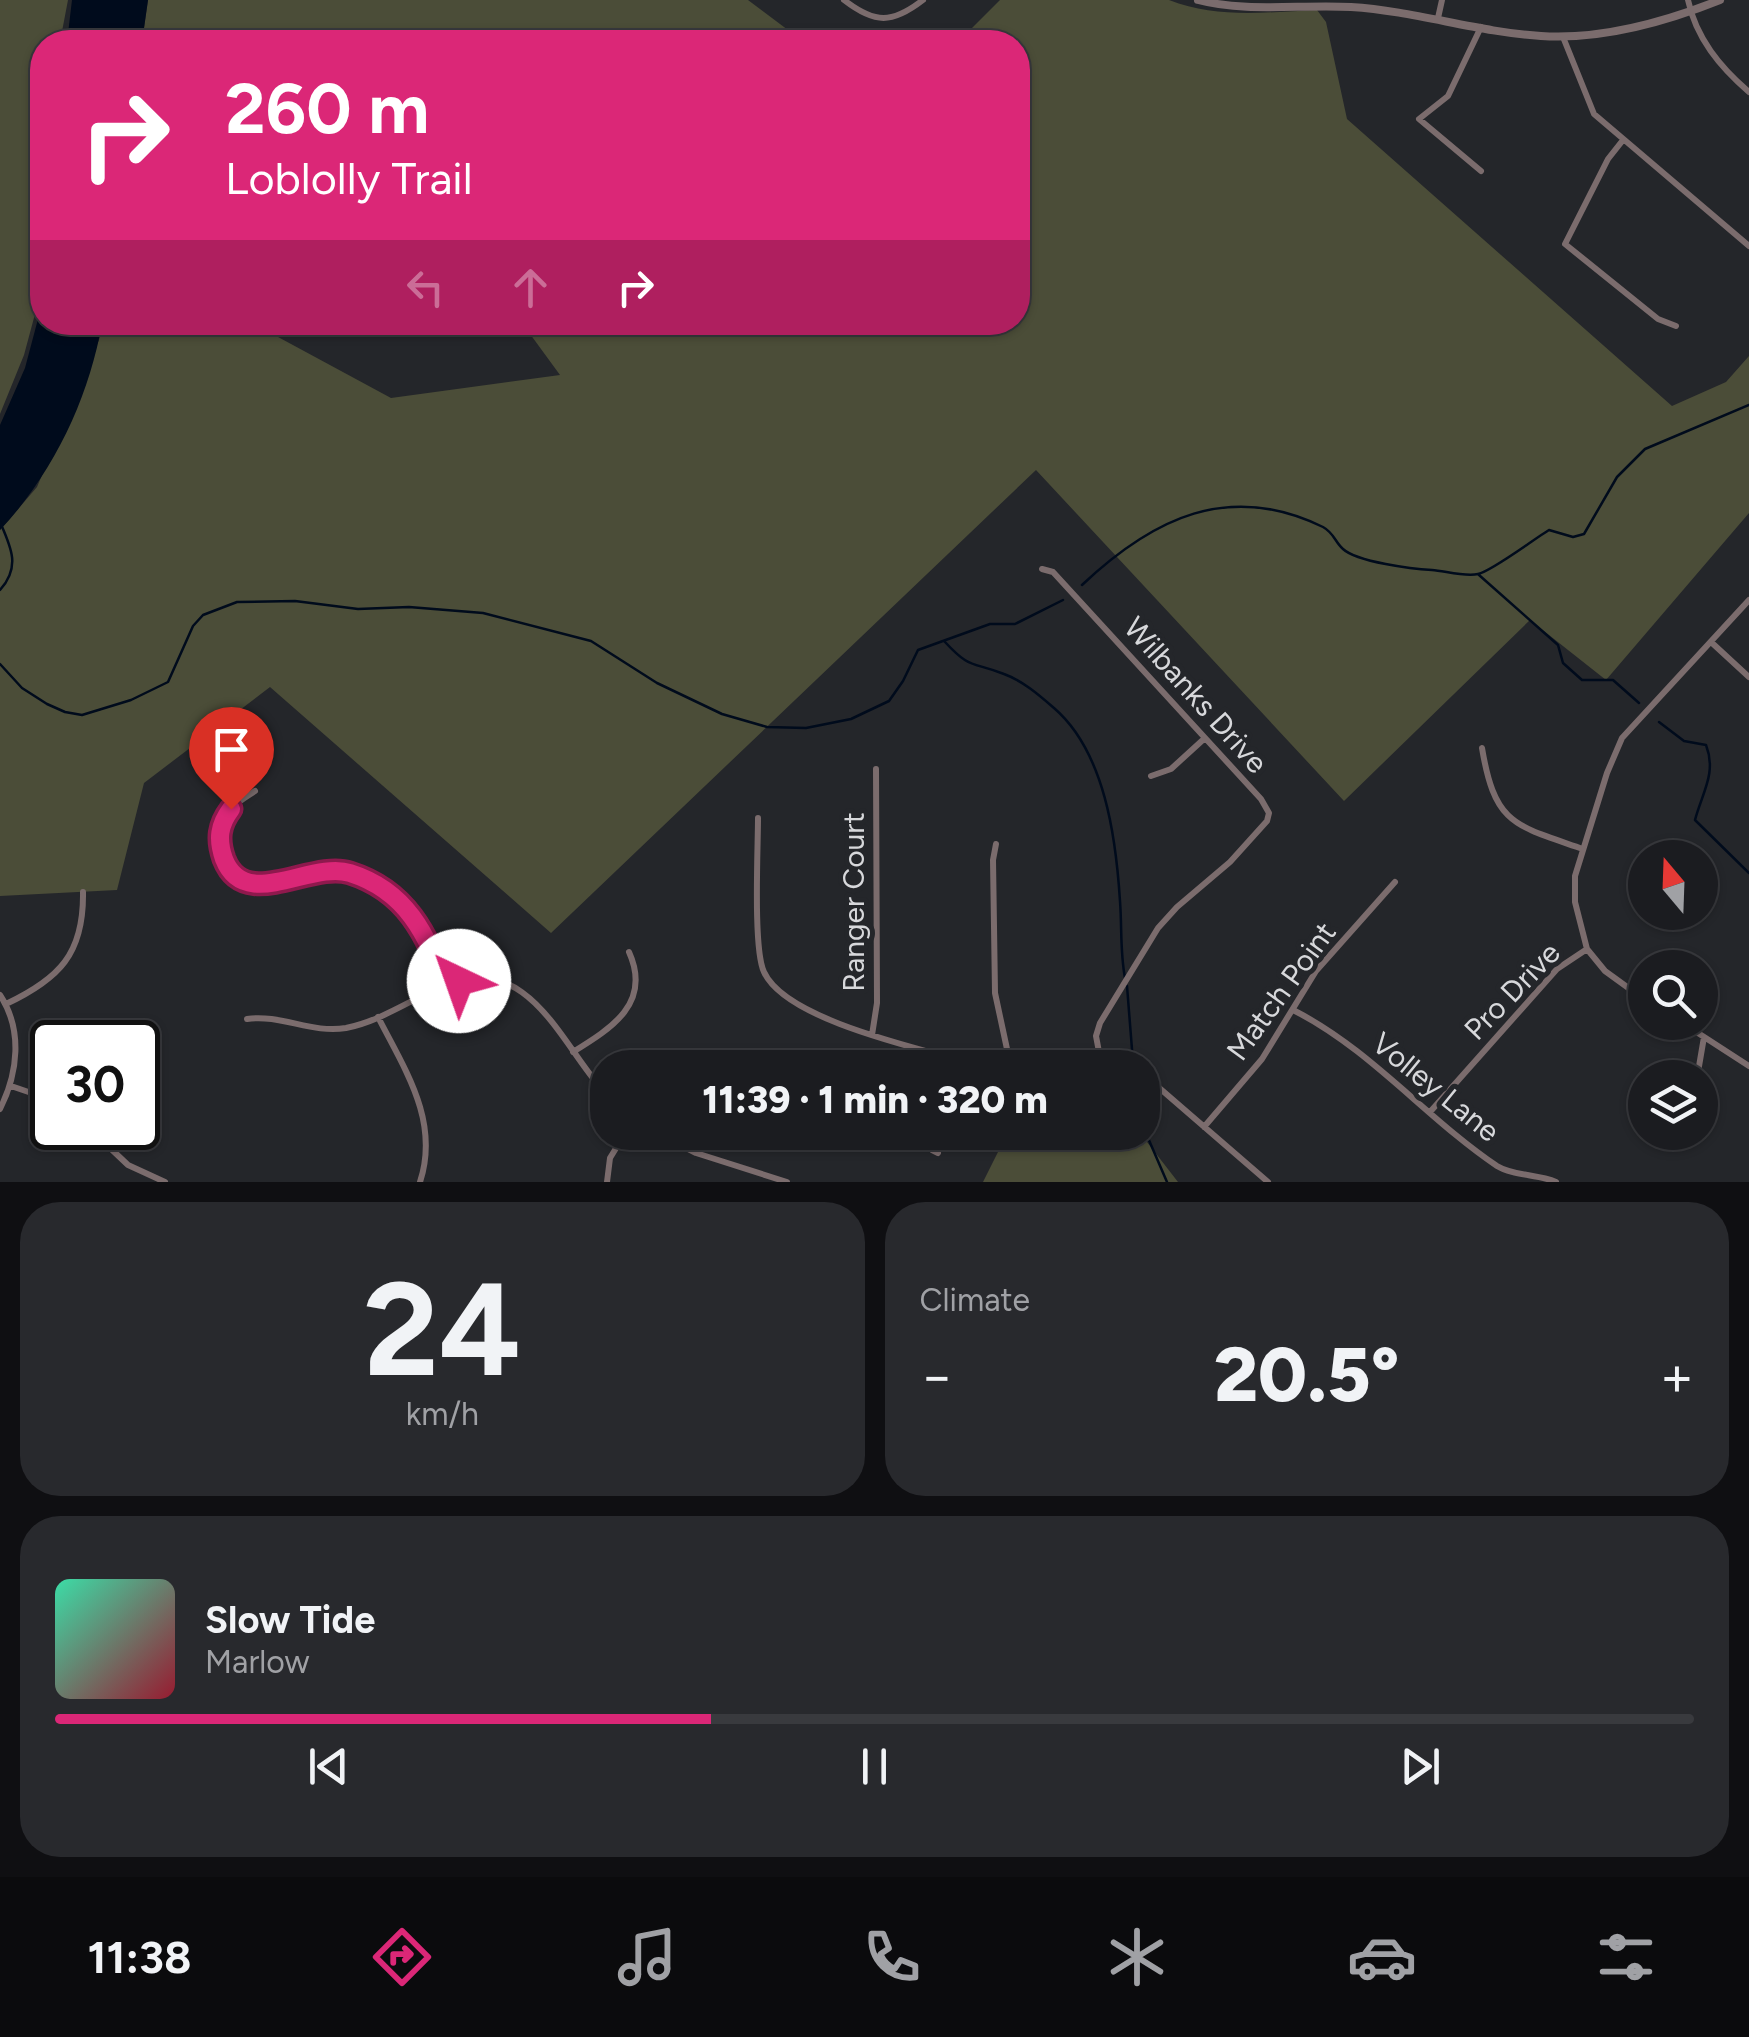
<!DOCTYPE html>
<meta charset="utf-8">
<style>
:root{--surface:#1b1c20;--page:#28292d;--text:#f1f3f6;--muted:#a0a1a5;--line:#393a3e;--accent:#db2777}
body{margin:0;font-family:Figtree,sans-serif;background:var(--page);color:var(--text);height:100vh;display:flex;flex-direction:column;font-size:38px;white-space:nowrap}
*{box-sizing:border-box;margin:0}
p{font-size:32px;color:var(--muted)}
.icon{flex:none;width:55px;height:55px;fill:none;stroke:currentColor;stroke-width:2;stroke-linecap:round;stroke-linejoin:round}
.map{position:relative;height:1182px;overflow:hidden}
.details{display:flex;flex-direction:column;gap:20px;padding:20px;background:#0f0f12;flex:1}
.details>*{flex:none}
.top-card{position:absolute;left:30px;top:30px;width:1000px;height:305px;border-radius:40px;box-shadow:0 2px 8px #0004,0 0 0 2px var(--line);background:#db2777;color:#fff;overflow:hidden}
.needle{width:65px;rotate:341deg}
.buttons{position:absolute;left:1628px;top:840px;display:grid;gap:20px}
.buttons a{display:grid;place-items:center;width:90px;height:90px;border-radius:50%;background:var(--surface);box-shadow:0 2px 8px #0004,0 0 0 2px var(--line);font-size:50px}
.speed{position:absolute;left:30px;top:1020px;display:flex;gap:20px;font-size:50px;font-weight:700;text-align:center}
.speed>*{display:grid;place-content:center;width:130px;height:130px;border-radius:50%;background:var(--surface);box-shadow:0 2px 8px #0004,0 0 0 2px var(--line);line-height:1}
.speed .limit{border:5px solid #111;border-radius:15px;background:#fff;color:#111}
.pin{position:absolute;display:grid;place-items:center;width:85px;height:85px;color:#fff;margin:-102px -42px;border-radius:50% 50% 50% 0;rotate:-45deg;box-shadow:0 0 10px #0007}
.pin .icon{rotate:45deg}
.me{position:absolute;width:110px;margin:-55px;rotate:318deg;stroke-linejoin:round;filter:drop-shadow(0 0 8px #0008)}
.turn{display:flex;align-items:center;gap:35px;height:210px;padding:0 30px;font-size:45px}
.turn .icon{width:130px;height:130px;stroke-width:2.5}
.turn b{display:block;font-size:70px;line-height:85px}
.lanes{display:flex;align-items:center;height:95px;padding:0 30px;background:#0003;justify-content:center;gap:50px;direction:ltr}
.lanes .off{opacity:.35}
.big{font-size:75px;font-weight:800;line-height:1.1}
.details .card{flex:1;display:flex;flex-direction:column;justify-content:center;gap:15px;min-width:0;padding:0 35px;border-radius:40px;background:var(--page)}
.details .dial{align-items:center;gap:0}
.dial b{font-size:130px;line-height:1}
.song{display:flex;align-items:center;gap:30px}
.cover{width:120px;height:120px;border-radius:15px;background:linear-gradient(135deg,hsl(160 70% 55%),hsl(350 70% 35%))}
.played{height:10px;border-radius:5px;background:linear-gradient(90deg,var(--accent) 40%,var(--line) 40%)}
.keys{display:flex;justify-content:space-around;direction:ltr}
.heat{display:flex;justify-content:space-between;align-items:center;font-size:55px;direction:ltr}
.details .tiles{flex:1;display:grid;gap:20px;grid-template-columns:1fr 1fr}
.card:last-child{grid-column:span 2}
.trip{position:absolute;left:590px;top:1050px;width:570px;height:100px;border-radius:40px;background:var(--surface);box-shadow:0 2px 8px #0004,0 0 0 2px var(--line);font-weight:800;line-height:100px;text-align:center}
.dock{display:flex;height:160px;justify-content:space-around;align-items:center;background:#0b0b0d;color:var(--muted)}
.dock .icon{width:70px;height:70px}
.dock .active{color:var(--accent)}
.dock b{font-size:45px;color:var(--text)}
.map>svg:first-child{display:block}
</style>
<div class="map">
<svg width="1749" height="1182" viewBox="0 0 1749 1182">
<rect width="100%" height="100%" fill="#24262a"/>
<!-- green -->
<path fill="#4b4d38" d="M0,0H68L60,42H42V288L24,355L0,414Z
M148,0H748L804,42H578L575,36L547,42H142Z
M1000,0H1169C1217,19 1266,12 1317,10L1326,22L1347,119L1672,406L1726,382L1749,356V513L1606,680L1530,620L1344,801L1036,470L551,933L270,687L144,783L117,890L0,896V530L37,487L99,340L102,323H252L391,398L560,375L522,323L1018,322V42H958Z
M1023,1133H1140L1178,1182H983L1006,1136Z"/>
<!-- water -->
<path fill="#000b1c" d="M72,0H148L142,42H67Z
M42,304V322L102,323C89,398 53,474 0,530V425L25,368Z"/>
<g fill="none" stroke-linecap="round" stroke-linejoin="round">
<!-- stream -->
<path stroke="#000b1c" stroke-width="2.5" d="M0,522C11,547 21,567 0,590
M1479,575L1558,645L1563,663L1582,680H1613L1639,703
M1082,585C1153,518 1229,481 1323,527C1334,533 1335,542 1343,549C1357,562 1413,569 1432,570C1445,571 1465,577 1478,574C1492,571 1534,539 1549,530L1573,537L1584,534L1617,477L1645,449L1749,405
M945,642C971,670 971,661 1004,674C1023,681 1039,695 1054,708C1105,752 1116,838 1120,901C1122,927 1120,952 1125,978
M0,664L22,688L47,704L65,712L82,715L131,700L168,682L193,626L203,615L237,602L295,601L358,609L409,607L483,613L591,641L657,683L722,714L767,727L806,728L851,719L889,701L903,681L918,650L990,624H1015L1063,600
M1659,722L1684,741L1706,745C1717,773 1702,793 1695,820L1749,873
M1127,986L1133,1062
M1142,1124L1167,1182"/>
<!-- minor -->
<path stroke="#7b6c6d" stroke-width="6" d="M844,0C875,24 892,24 923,0
M1688,0C1696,38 1720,67 1749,92
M1438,18L1442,0
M1563,37L1594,114L1749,246
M1623,140L1608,159L1565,244L1658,319L1676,326
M1481,171L1419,119L1448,96L1481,27
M1042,569L1053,572L1075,596L1261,799L1269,813L1267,821L1230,862L1177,907L1158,928L1100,1023L1096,1036L1099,1052
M1711,642L1749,677
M1482,748C1495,825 1514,825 1583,849
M1151,776L1171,769L1205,738
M255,791C243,799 228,807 222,822C213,842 224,872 244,881C267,891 296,877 319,872C339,869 354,873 370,883C381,889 395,895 403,904C424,925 435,957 446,985
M758,818C758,849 753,949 764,972C787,1023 936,1052 988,1068
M996,844L993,860L995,993L1007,1049L1003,1068
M0,995C23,1030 18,1073 0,1109
M1645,1000L1605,971L1587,949L1575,902V876L1607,773L1622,738L1749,600
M6,1004C59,979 84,954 83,892
M1295,1011C1371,1050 1426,1118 1497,1166C1513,1176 1538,1174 1556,1182
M378,1017C405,1070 440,1121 420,1182
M247,1019C281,1014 312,1034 346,1028C381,1021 412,999 445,985C531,950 563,1050 608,1096
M1681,1022L1749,1066
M872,1035L877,1003L876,769
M573,1052C612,1028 652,1003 629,952
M938,1068L942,1054
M1059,1068L1108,1052L1136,1068
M1142,1073L1268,1182
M1697,1078L1704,1037
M11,1086L52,1100
M1430,1112L1557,969L1587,949
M1204,1127L1262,1059L1316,971L1395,882
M89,1128L128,1165L165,1182
M655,1132L696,1153L787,1182
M925,1132L932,1150L938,1153
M607,1182L610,1158L626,1132"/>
<!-- tertiary -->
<path stroke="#7b6c6d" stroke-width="8" d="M1198,0C1247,13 1301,4 1351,7C1415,11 1477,32 1541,36C1601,40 1665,22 1720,0"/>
</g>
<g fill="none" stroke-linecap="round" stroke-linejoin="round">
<defs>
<path id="route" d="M231,809C219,825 217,839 224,859C245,913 311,860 350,873C407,891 426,934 446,985L459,981"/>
</defs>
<!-- route casing -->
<use href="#route" stroke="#8e194d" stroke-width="25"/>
<!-- route -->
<use href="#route" stroke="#db2777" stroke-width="18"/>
</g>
<g text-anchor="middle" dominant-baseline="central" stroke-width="10" stroke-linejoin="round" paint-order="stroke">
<!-- street labels -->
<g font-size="30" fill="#d7d8db" stroke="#24262a">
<text transform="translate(1196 695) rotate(48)">Wilbanks Drive</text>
<text transform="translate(853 902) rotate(-90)">Ranger Court</text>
<text transform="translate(1281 991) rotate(-54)">Match Point</text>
<text transform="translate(1512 991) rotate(-46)">Pro Drive</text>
<text transform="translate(1436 1087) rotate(39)">Volley Lane</text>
</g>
</g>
</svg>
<div class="buttons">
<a><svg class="needle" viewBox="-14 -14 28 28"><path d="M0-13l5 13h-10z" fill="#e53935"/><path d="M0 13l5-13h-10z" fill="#a0a1a5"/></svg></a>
<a><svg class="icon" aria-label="search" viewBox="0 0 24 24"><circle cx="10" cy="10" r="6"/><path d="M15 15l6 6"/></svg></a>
<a><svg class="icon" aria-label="layers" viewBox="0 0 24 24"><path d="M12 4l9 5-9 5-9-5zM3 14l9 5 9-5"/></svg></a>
</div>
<div class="speed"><div class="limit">30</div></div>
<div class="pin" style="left:231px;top:809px;background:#d93025"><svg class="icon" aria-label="arrive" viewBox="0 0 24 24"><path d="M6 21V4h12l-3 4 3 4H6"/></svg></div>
<svg class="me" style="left:459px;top:981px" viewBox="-20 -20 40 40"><circle r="19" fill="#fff"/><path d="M0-13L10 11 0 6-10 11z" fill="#db2777"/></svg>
<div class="trip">11:39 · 1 min · 320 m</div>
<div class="top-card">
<div class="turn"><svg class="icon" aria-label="right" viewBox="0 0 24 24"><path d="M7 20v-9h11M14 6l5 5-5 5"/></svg><div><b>260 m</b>Loblolly Trail</div></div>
<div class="lanes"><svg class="icon off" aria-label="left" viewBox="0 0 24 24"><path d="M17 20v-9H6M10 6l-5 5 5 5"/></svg><svg class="icon off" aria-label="ahead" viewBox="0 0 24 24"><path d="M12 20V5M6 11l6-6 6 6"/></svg><svg class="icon" aria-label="right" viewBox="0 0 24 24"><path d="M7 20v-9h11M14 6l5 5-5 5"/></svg></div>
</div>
</div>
<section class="details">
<div class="tiles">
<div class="card dial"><b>24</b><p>km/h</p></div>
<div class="card"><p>Climate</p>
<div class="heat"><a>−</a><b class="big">20.5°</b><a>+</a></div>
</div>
<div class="card">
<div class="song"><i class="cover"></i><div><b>Slow Tide</b><p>Marlow</p></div></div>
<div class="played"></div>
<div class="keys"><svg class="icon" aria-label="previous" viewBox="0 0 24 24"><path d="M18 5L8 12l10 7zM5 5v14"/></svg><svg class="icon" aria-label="pause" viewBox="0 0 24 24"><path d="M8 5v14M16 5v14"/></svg><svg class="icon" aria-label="next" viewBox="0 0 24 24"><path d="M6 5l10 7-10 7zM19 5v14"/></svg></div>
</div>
</div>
</section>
<nav class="dock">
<b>11:38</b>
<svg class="icon active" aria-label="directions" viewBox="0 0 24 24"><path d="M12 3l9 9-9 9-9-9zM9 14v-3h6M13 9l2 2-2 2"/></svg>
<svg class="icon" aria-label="music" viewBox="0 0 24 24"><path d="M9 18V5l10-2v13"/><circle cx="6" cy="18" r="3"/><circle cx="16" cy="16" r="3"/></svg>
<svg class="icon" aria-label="phone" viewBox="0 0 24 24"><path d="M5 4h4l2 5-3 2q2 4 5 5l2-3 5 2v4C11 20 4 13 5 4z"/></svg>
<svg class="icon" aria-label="climate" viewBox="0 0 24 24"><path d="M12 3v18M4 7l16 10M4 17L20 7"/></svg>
<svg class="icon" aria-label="car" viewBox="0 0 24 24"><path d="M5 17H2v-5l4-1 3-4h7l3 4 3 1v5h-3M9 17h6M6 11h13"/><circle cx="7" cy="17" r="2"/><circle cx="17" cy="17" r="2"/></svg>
<svg class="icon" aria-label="filters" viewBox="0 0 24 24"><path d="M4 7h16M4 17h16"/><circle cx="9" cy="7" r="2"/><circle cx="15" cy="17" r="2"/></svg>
</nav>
